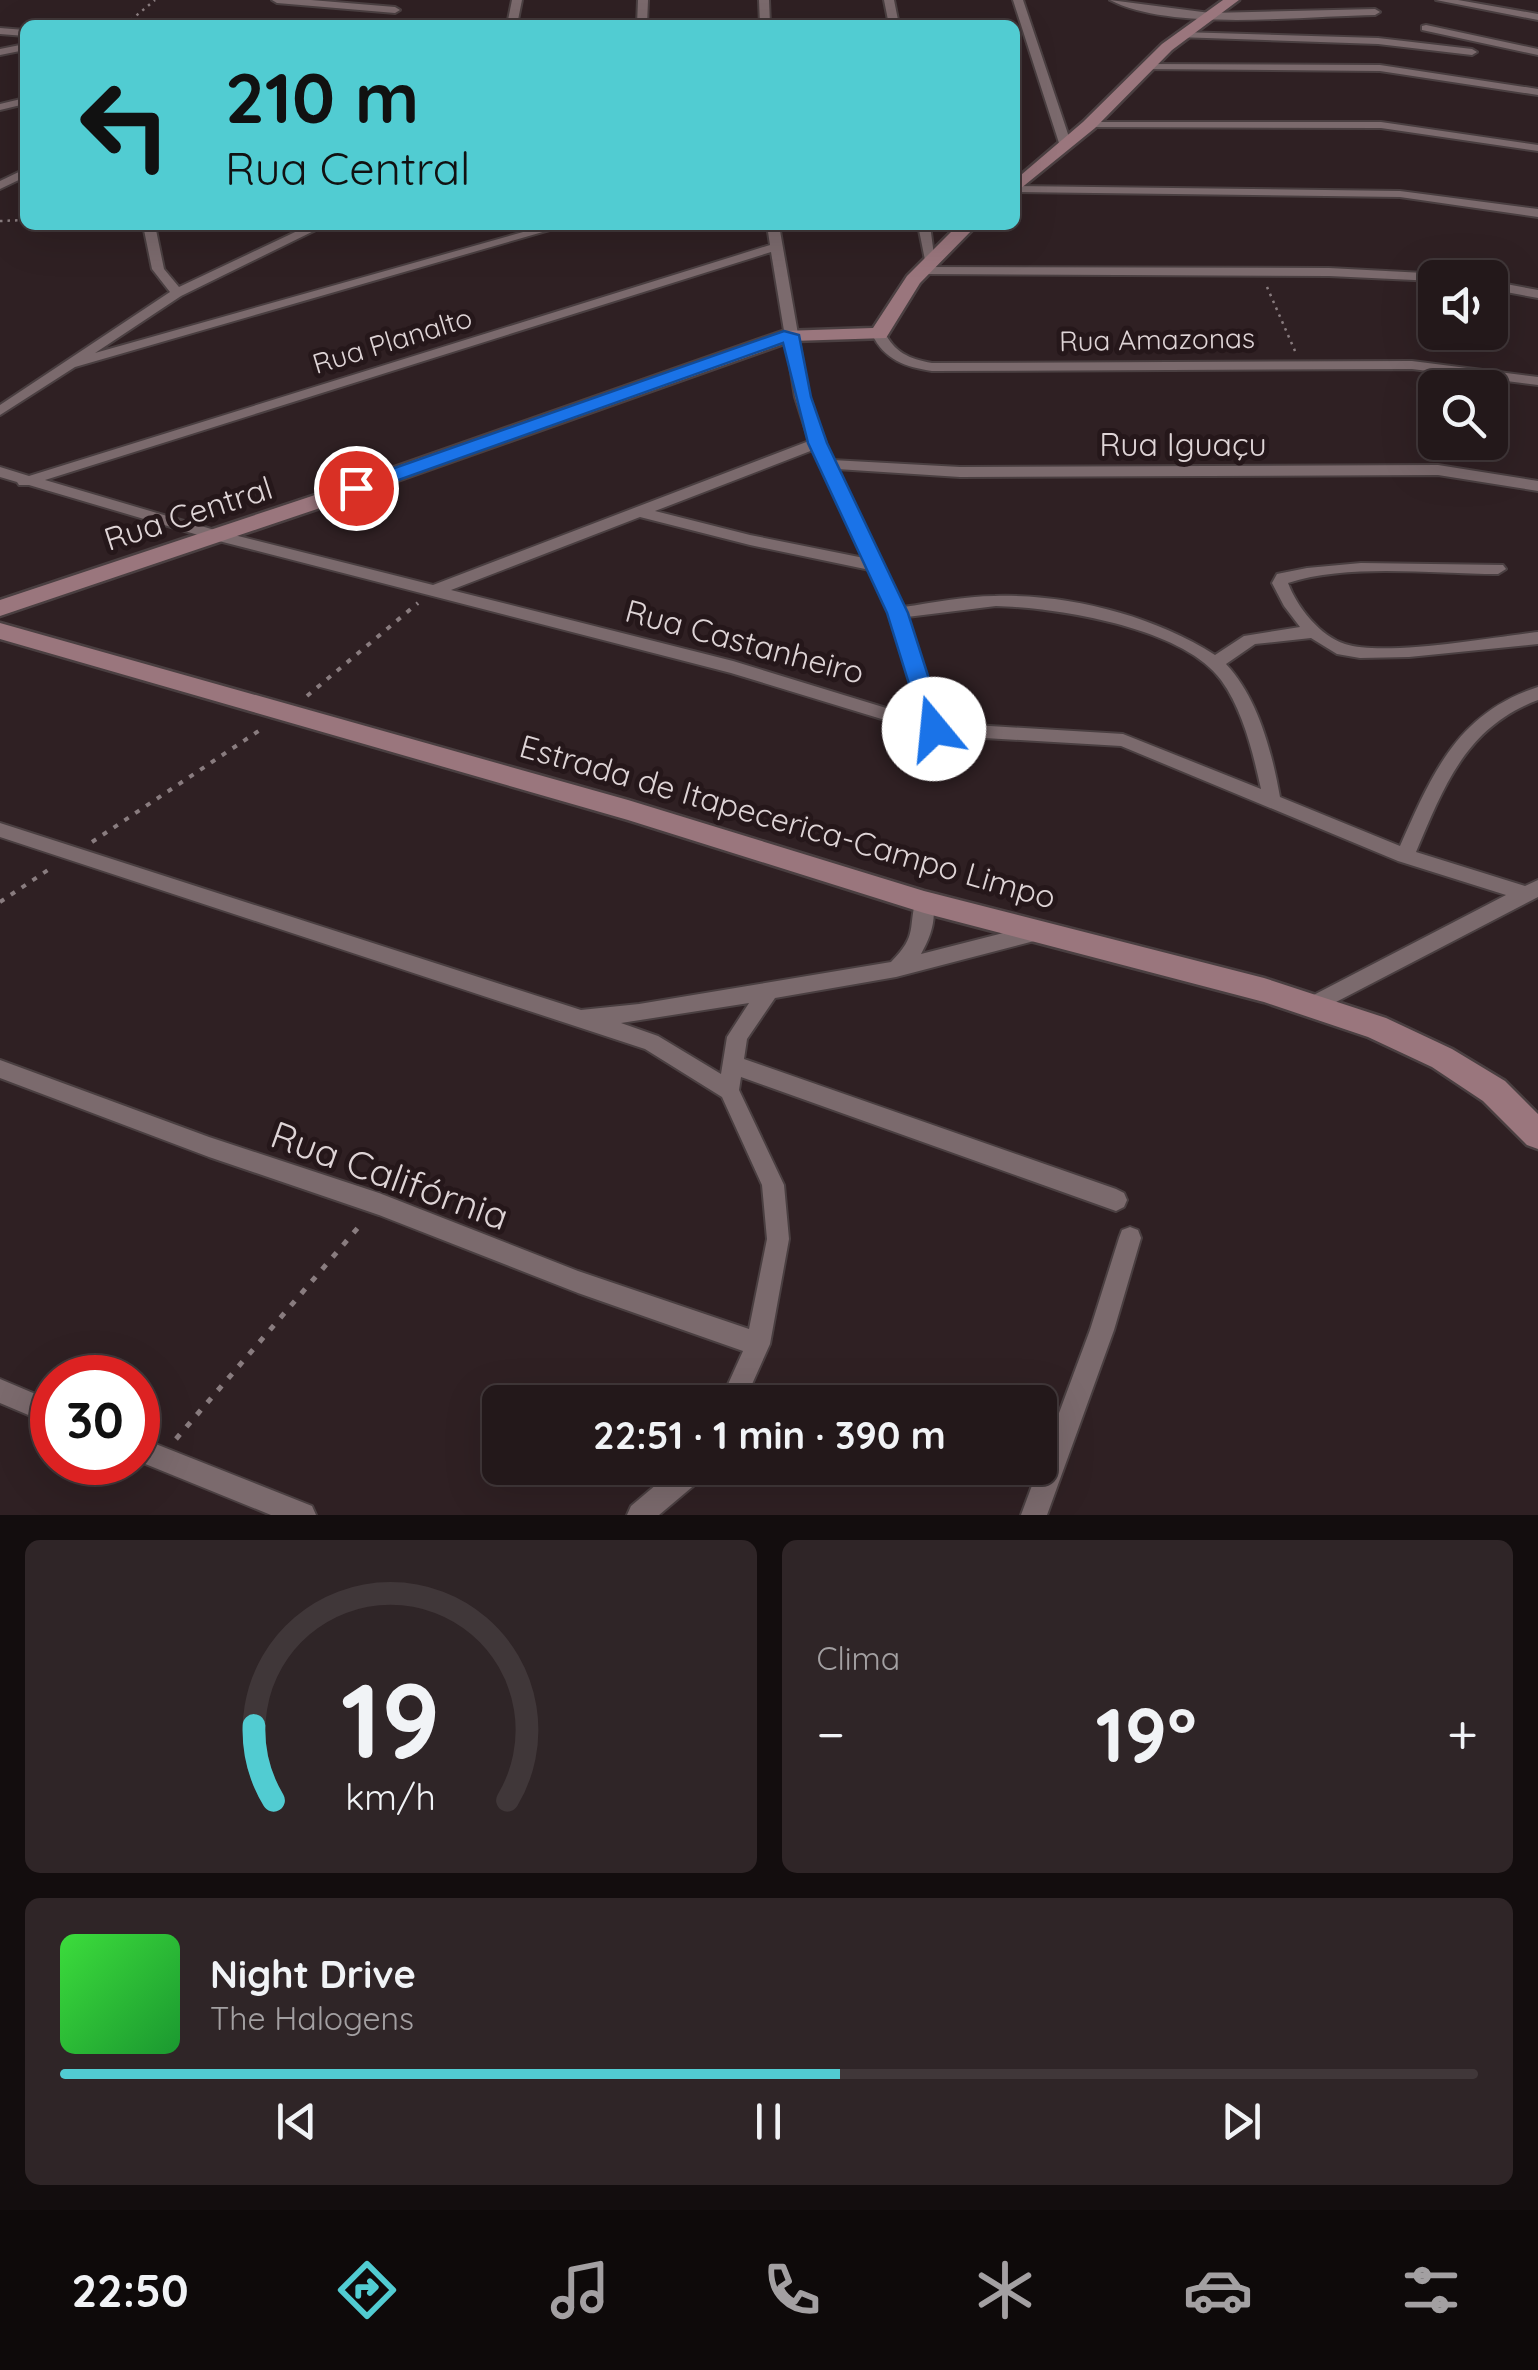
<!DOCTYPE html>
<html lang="pt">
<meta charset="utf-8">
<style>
:root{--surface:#23181a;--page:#2f2527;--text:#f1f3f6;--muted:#a3a0a2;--line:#403739;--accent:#51ccd2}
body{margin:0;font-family:Quicksand,sans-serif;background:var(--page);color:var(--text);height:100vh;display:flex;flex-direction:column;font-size:38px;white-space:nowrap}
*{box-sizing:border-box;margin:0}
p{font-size:32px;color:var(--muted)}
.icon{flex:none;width:55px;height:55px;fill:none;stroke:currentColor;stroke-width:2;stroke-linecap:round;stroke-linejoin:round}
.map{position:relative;height:1515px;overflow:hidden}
.panel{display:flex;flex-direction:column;gap:25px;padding:25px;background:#130d0e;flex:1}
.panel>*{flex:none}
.banner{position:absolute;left:20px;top:20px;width:1000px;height:210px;border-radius:15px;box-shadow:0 10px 40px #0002,0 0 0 2px var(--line);background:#51ccd2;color:#111;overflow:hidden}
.buttons{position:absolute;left:1418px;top:260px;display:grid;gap:20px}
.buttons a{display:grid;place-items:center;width:90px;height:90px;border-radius:15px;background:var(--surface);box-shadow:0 10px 40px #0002,0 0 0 2px var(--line);font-size:50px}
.speed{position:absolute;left:30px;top:1355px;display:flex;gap:20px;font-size:50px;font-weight:700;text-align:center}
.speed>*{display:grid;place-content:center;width:130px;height:130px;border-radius:50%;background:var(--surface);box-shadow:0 10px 40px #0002,0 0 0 2px var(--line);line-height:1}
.speed .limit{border:15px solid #d22;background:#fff;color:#111}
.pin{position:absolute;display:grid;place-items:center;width:85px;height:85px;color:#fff;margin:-42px;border:5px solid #fff;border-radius:50%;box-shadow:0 2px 10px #0007}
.me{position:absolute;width:110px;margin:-55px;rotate:343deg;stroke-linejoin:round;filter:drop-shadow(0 0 8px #0008)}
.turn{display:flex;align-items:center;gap:35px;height:210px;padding:0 40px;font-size:45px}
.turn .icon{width:130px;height:130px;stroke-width:2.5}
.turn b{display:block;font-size:70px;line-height:85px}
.big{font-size:75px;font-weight:700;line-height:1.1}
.panel .widget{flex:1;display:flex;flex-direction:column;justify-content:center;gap:15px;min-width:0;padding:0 35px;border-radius:15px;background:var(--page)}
.panel .dial{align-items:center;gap:0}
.dial svg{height:260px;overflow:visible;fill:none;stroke:var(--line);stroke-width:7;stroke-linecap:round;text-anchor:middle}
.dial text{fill:var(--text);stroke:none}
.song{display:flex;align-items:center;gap:30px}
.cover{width:120px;height:120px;border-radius:15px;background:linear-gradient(135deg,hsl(120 70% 55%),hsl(130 70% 35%))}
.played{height:10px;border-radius:5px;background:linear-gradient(90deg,var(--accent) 55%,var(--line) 55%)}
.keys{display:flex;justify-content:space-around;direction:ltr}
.heat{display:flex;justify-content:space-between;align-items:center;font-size:55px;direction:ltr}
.panel .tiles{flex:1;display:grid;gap:25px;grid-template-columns:1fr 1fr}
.widget:last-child{grid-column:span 2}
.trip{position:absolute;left:482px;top:1385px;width:575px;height:100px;border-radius:15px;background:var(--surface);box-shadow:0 10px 40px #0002,0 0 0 2px var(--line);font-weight:700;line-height:100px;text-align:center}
.menu{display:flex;height:160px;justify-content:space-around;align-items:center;background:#0e0a0a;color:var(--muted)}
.menu .icon{width:70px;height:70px}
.menu .selected{color:var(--accent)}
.menu b{font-size:45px;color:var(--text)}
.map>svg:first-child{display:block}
</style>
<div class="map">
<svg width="1538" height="1515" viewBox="0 0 1538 1515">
<rect width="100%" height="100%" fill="#2f2023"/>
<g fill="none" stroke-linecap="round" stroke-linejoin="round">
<defs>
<path id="street" d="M272,0H311L395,7L400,10L395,13L277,3Z
M512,0H522L517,25H507Z
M638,0H648L647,25H637Z
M759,0H769L770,25H760Z
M884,0H894L899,25H889Z
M1013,0H1023L1071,143L1069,145L1059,143Z
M1110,0L1210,13L1375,9L1380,12L1375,15C1304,16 1171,32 1110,0Z
M1436,0H1458L1538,14V20Z
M1426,25L1538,49V55L1422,30V26Z
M0,28L25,30V36L0,34Z
M1181,32L1378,38L1472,49L1477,52L1472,55L1378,44L1177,37V33Z
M25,44V50L0,55V49Z
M1145,64L1380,65L1538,89V95L1380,71L1141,69L1140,67Z
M25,98V104L0,110V104Z
M1089,122H1381L1538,145V151L1381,128L1085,127V123Z
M25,169V177L0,189V181Z
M1015,186L1400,191L1538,209V217L1400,197L1015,192Z
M143,225H155L164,269L179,287L310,225H326L181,296L95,353L548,225H567L75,367L0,415V405L170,292L152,269Z
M767,225H779L809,397L832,460L960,467L1438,465L1538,481V491L1438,475L960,477L837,469L903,607C933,603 964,596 995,596C1069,594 1152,615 1215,655L1244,636L1300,627L1284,606L1272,583L1277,574L1307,568L1361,563L1503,565L1506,569L1498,574C1433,574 1349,563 1288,583C1297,607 1320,636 1345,644C1384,657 1493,637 1538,632V644L1409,657L1360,658L1337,654L1311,638L1255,644L1226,664C1258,698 1272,752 1280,797L1400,846C1432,774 1457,713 1538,687V700C1466,727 1444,786 1416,852L1525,886L1538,880V897L1311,1015L1304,1012L1301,1006L1304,1000L1506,895L1398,861L1121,746L934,735L731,673L215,540L29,485H19L17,482L0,477V467L29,476L770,245ZM771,252L795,397L809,441L433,585L218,531L45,480ZM813,450L864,558L750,535L655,511ZM640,517L750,545L870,570L890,613L922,719L733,661L451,590ZM996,606C1057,608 1182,627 1221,680C1243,710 1253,753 1261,789L1123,734L941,723L907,617Z
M918,225H930L935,263L925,260Z
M921,267L1329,268L1443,274L1449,278H1435V281L1329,276L917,274L915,271Z
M1490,281L1538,290V298L1490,289Z
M879,330L884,331C894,352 909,359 932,363L1412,361L1538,377V385L1412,369L932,371C906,367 884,360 872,334Z
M0,823L581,1010L639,1004L891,962C919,934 907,928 917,896L924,894L931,896C938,917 931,936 921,954L1038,924L1045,926L1048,932L1045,938L1038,940L896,977L775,998L747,1039L744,1059L1116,1189L1124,1193L1127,1200L1124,1207L1116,1211L741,1077L739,1090L784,1185L789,1239L770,1344L744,1402H720L743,1351L578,1293L379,1215L209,1157L0,1078V1060L209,1137L379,1193L578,1271L749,1329L767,1239L762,1185L722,1097L645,1049L0,837ZM749,1003L727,1037L721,1074L658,1036L621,1023Z
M1130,1227L1138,1230L1141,1238L1114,1330L1047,1515H1021L1090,1330L1119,1238L1122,1230Z
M0,1379L52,1401V1425L0,1403Z
M138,1437L312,1506L316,1515H271L138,1461Z
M676,1468H707L704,1477L659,1515H627L631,1506Z"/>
<path id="secondary" d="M1223,0H1239L1172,50L1095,128L1015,193V180L1083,122L1162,44Z
M958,225H977L920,283L886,338L792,341L326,506L0,616V600L312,496L783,331L873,328L907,276Z
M0,623L628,800L924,891L1264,978L1386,1018L1452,1049L1505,1081L1538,1114V1149L1527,1145L1483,1101L1432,1067L1368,1037L1264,1002L924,913L628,820L0,639Z"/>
</defs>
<!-- street casing -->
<use href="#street" stroke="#4a3f41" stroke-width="4"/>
<!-- secondary casing -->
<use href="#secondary" stroke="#4a3f41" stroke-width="5"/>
<!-- path-far2 -->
<path stroke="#897c7f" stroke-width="2.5" stroke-dasharray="2.5 5" stroke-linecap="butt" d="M125,25L155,0
M0,221L25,220
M1267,287L1295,351"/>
<!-- path-far1 -->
<path stroke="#897c7f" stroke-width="4" stroke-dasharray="5 8" stroke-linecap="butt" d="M307,696L418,603
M92,842L263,728
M0,902L54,866"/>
<!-- path -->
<path stroke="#897c7f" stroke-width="5" stroke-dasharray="6 10" stroke-linecap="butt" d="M176,1439L362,1223"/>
<!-- street -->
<use href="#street" fill="#7b6a6d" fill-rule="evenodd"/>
<!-- secondary -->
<use href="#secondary" fill="#9a767d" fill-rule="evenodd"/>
</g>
<!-- route -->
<path fill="#1a73e8" stroke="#114b97" stroke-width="2.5" d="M784,331L799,335L811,397L827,443L908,613L945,729L942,735L934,737L923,729L887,613L808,443L783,343L362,493H349L346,488L349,484Z"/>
<g text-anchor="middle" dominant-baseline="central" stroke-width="10" stroke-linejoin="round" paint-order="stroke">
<!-- far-street labels -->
<g font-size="28" fill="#ded4d6" stroke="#25171a">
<text transform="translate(1157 339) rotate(-1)">Rua Amazonas</text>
<text transform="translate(392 340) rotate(-17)">Rua Planalto</text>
</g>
<!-- street labels -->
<g font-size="32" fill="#ded4d6" stroke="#25171a">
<text x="1183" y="444">Rua Iguaçu</text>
<text transform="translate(188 513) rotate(-18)">Rua Central</text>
<text transform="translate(745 641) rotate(15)">Rua Castanheiro</text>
<text transform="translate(788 821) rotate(16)">Estrada de Itapecerica-Campo Limpo</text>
</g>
<!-- near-street labels -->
<g font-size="38" fill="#ded4d6" stroke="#25171a">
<text transform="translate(390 1175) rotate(20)">Rua Califórnia</text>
</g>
</g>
</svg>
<div class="buttons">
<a><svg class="icon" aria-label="sound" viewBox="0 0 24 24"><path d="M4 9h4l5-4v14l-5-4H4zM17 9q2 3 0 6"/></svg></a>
<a><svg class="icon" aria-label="search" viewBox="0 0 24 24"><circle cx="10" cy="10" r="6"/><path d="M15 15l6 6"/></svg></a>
</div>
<div class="speed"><div class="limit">30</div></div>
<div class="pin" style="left:356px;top:488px;background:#d93025"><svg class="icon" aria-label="arrive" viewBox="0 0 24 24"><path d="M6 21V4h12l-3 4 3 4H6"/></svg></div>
<svg class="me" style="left:934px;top:729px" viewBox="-20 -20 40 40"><circle r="19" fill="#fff"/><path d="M0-13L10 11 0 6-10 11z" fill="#1a73e8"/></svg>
<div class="trip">22:51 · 1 min · 390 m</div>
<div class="banner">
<div class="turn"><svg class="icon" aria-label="left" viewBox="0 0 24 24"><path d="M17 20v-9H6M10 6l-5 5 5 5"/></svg><div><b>210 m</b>Rua Central</div></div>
</div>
</div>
<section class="panel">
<div class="tiles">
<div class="widget dial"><svg viewBox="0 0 100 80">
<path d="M14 69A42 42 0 1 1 86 69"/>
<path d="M14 69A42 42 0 0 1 8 46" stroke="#51ccd2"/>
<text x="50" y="56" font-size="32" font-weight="700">19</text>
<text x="50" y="72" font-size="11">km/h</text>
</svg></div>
<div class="widget"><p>Clima</p>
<div class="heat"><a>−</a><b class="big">19°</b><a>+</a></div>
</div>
<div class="widget">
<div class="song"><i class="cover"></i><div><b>Night Drive</b><p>The Halogens</p></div></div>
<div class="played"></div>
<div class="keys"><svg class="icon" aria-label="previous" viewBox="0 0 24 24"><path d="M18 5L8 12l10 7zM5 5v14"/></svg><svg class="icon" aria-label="pause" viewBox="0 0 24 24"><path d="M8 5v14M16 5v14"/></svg><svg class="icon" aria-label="next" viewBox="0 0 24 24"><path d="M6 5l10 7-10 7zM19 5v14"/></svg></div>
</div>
</div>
</section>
<nav class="menu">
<b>22:50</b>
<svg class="icon selected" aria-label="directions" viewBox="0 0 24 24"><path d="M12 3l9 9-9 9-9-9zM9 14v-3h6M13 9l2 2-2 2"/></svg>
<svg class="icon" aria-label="music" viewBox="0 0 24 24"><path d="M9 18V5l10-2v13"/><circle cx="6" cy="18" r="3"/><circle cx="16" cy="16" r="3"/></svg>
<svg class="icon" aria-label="phone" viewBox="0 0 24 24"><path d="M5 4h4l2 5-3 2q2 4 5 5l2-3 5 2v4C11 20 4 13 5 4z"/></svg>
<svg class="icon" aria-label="climate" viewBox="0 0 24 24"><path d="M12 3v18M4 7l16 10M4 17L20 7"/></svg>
<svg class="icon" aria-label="car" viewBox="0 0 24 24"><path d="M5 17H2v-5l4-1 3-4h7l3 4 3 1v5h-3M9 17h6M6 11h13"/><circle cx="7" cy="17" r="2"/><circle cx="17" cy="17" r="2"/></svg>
<svg class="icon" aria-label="filters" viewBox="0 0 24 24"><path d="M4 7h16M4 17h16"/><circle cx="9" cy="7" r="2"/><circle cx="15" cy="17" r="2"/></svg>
</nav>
